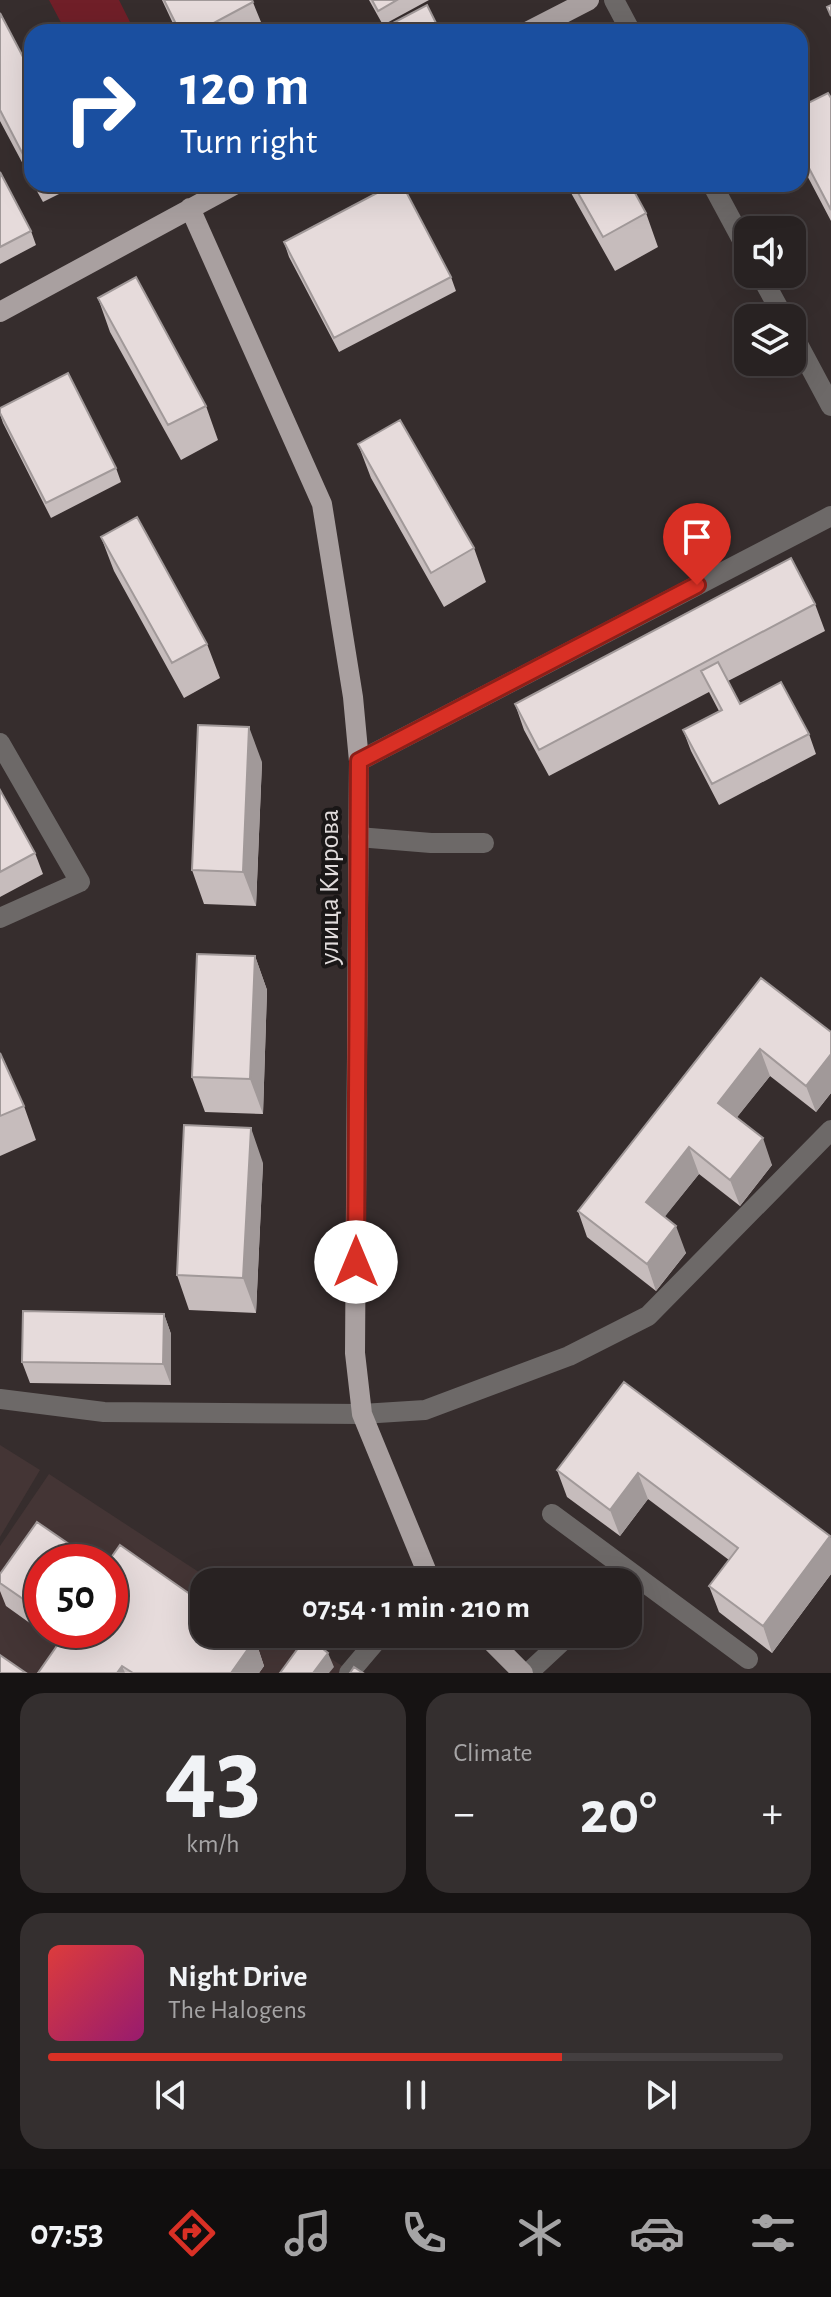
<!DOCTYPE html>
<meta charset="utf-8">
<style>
:root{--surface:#282222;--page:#342f2f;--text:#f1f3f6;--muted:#a5a4a5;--line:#443f40;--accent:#d93025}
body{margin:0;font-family:"Alegreya Sans",sans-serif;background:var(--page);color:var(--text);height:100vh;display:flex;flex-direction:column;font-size:30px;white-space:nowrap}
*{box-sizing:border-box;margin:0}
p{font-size:26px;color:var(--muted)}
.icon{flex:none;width:44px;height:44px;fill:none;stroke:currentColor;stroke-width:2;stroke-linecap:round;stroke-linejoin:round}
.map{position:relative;height:1673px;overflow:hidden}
.side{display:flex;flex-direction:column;gap:20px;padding:20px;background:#161313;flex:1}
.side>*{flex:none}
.top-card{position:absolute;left:24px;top:24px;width:784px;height:168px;border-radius:24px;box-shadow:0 8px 32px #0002,0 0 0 2px var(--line);background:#1a4fa0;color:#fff;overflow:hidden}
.controls{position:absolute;left:734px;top:216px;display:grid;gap:16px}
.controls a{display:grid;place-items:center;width:72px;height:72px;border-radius:16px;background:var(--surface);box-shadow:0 8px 32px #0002,0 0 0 2px var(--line);font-size:40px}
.speed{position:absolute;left:24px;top:1544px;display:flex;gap:16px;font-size:40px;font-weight:700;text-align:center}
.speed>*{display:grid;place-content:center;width:104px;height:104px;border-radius:50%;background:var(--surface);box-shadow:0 8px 32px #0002,0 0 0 2px var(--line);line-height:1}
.speed .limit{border:12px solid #d22;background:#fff;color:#111}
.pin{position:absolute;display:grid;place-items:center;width:68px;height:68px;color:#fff;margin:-82px -34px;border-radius:50% 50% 50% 0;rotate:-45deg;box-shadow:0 0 8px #0007}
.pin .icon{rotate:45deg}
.me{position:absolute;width:88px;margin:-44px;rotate:0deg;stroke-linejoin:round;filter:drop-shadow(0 0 6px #0008)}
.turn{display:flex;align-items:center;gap:28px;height:168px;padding:0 24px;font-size:36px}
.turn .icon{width:104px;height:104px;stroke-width:2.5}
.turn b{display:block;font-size:56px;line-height:68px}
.big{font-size:60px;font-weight:700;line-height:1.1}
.side .tile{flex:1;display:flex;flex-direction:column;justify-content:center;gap:12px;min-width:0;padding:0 28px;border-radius:24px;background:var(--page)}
.side .dial{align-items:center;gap:0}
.dial b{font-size:104px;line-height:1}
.song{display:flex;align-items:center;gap:24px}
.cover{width:96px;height:96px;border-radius:12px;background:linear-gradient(135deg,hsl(0 70% 55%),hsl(320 70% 35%))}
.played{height:8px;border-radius:4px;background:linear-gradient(90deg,var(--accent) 70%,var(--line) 70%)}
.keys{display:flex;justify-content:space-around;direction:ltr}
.heat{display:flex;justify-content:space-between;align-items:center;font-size:44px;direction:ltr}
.side .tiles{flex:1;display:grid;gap:20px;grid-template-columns:1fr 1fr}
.tile:last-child{grid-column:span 2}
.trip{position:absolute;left:190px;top:1568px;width:452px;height:80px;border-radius:24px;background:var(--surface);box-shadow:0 8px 32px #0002,0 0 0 2px var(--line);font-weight:700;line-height:80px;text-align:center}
.dock{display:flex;height:128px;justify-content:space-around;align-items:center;background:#100e0e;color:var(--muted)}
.dock .icon{width:56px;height:56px}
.dock .active{color:var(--accent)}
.dock b{font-size:36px;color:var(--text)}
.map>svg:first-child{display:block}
</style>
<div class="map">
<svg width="831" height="1673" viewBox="0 0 831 1673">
<rect width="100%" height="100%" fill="#362d2d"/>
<!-- built -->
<path fill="#443535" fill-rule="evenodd" d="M0,1445L40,1470L0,1537Z
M49,1474L214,1582H204V1634H293L353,1673H0V1546ZM42,1562H110V1630H42Z"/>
<!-- green -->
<path fill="#701f28" d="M49,0H119L135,32H66Z"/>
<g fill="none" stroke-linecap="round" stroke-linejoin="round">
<!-- minor -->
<path stroke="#6d6968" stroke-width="20" d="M614,0L631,32
M712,184L748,251
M760,274L784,318
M792,333L831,406
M0,743L80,882L0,918
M359,761L831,516
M358,837L431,843H484
M0,1399L104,1412L362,1414L425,1410L569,1356L648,1316L831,1130
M552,1514L748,1659
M349,1673L382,1634
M528,1673L570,1634"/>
<!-- major -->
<path stroke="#a9a0a0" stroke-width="20" d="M527,32L589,0
M190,208L322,504L353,697L359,761L355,1353L362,1414L431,1582
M0,312L236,184
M484,1634L523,1673"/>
</g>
<!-- wall -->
<path fill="#c6bcbc" d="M162,0H252L261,22L243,32H177Z
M369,0H429L383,25Z
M0,13L32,74V181L0,121Z
M436,23L439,32H376Z
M831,98V221L800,162V107Z
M0,172L31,231L36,245L0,264Z
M33,184H79L43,202Z
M566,184H630L646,213L658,247L615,271Z
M284,242L451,277L456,291L339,352L289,257Z
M98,298L206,406L218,440L181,460L110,332Z
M0,408L116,468L121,482L51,518L3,423L0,414Z
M358,444L474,548L486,582L444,607L371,478Z
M101,537L207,644L220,678L184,698L114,571Z
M815,604L825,631L728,681L740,704L809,734L816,754L719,805L691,751L683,730L719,711L709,692L549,776L524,730L515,704Z
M262,762L256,906L204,904L192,870Z
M0,790L35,853L43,874L0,897Z
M255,956L267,990L263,1114L205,1112L192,1077Z
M761,978L831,1032V1093L816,1112L770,1076L736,1118L772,1165L740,1206L699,1174L664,1217L686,1253L656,1291L587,1237L578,1211Z
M0,1053L24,1106L36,1140L0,1156Z
M263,1163L256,1313L189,1310L177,1275Z
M164,1314L171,1334V1385L30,1383L22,1362Z
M624,1382L830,1536L831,1539V1574L772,1653L719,1612L709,1586L729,1560L648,1499L620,1536L567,1497L557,1470Z
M42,1562V1630H110L255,1639L264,1666L259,1673H38L59,1644L6,1606L0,1591V1574Z"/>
<!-- shaded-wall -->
<path fill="#a19999" d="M249,727L262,762L256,906L243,872Z
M255,956L267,990L263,1114L250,1079Z
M760,1049L770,1076L727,1130L718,1103Z
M831,1054V1093L816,1112L806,1086Z
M251,1128L263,1163L256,1313L243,1278Z
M763,1138L772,1165L740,1206L730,1180Z
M689,1147L699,1174L655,1229L646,1202Z
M676,1226L686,1253L656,1291L647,1264Z
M164,1314L171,1334V1385L163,1364Z
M638,1473L648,1499L620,1536L610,1510Z
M830,1536L831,1539V1574L772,1653L763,1626Z
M255,1639L264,1666L259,1673H231Z
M328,1653L334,1667L329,1673H313Z
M122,1666L125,1673H117Z"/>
<!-- building -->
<path fill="#e6dbdb" stroke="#a19999" stroke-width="2" d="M164,0H252L253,2L197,32H180Z
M372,0H397L378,11Z
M427,5L436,23L419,32H376Z
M831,5V16L827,7Z
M0,13L32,74V167L30,168L0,110Z
M828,93L831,98V210L800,151V107Z
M0,172L31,231L0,247Z
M394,184H402L451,277L334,338L284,242Z
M573,184H630L646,213L603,237Z
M136,277L206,406L168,425L98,298Z
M68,373L116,468L46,503L0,413V408Z
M400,420L474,548L431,573L358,444Z
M137,517L207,644L172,663L101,537Z
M791,558L815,604L539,750L515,704Z
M718,662L740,704L781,682L809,734L712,784L683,730L722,710L701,671Z
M198,725L249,727L243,872L192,870Z
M0,790L35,853L0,872Z
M197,954L255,956L250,1079L192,1077Z
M761,978L831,1032V1054L806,1086L760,1049L718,1103L763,1138L730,1180L689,1147L646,1202L676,1226L647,1264L578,1211Z
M0,1053L24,1106L0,1116Z
M184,1125L251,1128L243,1278L177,1275Z
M23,1311L164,1314L163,1364L22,1362Z
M624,1382L830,1536L763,1626L709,1586L738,1548L638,1473L610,1510L557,1470Z
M37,1522L95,1562H42V1612L0,1583V1574Z
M120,1545L204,1604V1634H247L255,1639L231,1673H133L122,1666L117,1673H38L68,1630H110V1562H108Z
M307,1636L328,1653L313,1673H280Z
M0,1655L26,1673H0Z
M354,1667L363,1673H350Z"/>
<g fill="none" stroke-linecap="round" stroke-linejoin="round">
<defs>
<path id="route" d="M356,1262L359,761L697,585"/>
</defs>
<!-- route casing -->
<use href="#route" stroke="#8d1f18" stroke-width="20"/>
<!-- route -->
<use href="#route" stroke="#d93025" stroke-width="14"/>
</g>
<g text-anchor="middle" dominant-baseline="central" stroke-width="8" stroke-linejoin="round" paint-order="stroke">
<!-- street labels -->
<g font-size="28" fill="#e1dcdc" stroke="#1a1717">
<text transform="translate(330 887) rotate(-90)">улица Кирова</text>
</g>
</g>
</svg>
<div class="controls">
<a><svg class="icon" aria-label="sound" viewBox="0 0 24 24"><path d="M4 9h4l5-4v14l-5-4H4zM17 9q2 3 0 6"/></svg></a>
<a><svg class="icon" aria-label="layers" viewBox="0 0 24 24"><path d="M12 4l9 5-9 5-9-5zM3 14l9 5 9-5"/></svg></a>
</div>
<div class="speed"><div class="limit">50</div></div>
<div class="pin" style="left:697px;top:585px;background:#d93025"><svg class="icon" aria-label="arrive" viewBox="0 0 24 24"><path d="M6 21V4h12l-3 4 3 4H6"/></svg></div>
<svg class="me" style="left:356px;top:1262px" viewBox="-20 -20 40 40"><circle r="19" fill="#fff"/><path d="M0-13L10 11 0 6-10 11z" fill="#d93025"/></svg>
<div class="trip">07:54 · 1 min · 210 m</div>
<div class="top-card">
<div class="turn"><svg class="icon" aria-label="right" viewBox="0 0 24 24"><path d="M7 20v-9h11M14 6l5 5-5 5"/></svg><div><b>120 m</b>Turn right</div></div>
</div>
</div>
<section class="side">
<div class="tiles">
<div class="tile dial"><b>43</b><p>km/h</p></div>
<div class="tile"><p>Climate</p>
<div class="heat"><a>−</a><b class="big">20°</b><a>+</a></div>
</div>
<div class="tile">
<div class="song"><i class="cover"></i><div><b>Night Drive</b><p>The Halogens</p></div></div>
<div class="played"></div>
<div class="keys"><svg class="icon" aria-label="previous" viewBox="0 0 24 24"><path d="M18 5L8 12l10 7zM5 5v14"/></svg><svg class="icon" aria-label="pause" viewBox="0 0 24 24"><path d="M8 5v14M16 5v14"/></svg><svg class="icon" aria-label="next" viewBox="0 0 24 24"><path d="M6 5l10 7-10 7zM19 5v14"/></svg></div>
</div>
</div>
</section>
<nav class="dock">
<b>07:53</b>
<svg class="icon active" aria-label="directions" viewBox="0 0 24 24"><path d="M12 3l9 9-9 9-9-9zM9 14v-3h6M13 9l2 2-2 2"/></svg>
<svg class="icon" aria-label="music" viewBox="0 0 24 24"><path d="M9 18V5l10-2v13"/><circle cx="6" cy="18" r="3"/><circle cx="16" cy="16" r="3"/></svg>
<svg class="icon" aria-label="phone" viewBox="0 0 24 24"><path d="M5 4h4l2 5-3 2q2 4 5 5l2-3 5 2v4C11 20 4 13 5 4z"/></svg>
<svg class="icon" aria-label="climate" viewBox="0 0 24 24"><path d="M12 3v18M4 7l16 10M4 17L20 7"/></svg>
<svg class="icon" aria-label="car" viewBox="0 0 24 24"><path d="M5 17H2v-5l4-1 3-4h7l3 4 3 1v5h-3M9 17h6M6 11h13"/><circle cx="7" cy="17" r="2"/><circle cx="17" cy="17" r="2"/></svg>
<svg class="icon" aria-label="filters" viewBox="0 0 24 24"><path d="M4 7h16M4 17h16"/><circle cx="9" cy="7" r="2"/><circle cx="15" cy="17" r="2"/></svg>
</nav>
